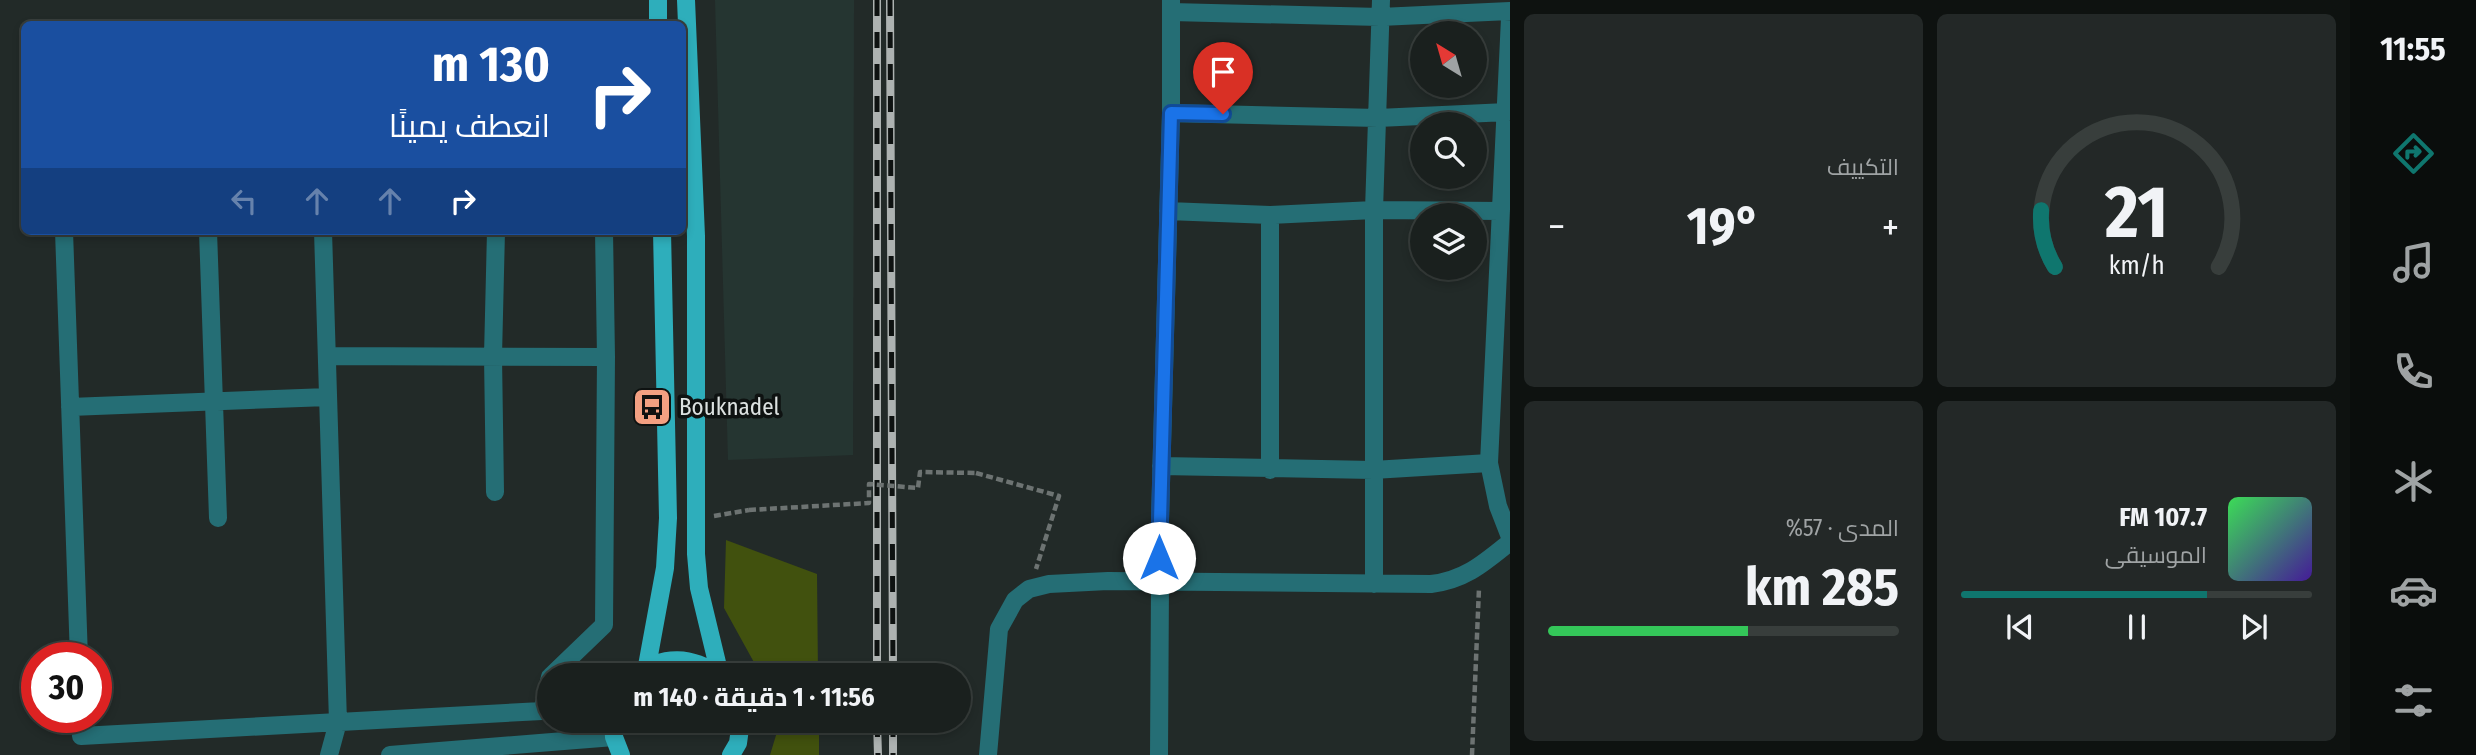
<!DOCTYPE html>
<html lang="ar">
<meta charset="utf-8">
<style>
:root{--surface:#1a201e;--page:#232827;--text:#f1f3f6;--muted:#9fa3a4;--line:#383e3c;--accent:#0f766e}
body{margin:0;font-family:"Fira Sans Condensed",Cairo,sans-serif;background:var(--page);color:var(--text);direction:rtl;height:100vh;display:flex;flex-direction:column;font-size:26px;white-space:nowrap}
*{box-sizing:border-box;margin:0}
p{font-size:23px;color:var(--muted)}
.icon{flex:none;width:38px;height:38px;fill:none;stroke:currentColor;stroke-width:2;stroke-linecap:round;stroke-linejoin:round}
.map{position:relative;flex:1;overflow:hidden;direction:ltr}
.drawer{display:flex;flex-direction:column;gap:14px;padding:14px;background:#0e1210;width:840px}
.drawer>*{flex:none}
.top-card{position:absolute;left:21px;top:21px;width:665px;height:214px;border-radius:10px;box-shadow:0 4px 10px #0003,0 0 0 2px var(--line);direction:rtl;background:#1a4fa0;color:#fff;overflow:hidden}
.needle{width:46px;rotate:323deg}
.tools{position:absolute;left:1410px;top:21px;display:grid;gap:14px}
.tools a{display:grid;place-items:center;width:77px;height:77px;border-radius:50%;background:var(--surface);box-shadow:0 4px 10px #0003,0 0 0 2px var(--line);font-size:35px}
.speed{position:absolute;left:21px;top:642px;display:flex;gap:14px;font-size:35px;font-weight:700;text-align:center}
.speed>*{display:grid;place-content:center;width:91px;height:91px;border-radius:50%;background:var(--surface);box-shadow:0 4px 10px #0003,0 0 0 2px var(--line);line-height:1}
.speed .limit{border:10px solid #d22;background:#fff;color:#111}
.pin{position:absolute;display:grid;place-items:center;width:60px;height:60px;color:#fff;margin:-72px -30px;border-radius:50% 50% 50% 0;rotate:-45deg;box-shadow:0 0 7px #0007}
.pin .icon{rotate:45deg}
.me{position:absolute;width:77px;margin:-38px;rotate:0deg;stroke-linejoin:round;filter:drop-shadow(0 0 5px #0008)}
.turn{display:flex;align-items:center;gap:24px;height:147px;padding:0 21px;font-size:32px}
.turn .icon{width:91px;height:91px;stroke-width:2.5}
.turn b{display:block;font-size:49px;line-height:60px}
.lanes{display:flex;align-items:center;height:66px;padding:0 21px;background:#0003;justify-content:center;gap:35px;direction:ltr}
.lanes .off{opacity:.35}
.big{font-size:52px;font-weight:700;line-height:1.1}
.drawer .card{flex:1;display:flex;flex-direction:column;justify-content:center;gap:10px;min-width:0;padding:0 24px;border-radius:10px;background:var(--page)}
.drawer .dial{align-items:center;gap:0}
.dial svg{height:182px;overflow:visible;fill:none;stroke:var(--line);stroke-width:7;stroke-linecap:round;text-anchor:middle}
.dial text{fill:var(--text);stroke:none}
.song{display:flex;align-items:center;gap:21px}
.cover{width:84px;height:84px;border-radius:10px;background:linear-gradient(135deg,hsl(130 70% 55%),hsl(260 70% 35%))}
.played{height:7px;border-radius:4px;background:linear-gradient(90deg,var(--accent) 70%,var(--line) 70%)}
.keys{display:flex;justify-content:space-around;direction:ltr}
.heat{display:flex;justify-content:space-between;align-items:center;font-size:38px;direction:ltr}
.charge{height:10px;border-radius:5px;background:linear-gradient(90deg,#34c759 57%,var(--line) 0)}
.drawer .tiles{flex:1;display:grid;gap:14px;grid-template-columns:repeat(2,1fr)}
.trip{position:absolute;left:537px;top:663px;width:434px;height:70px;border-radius:35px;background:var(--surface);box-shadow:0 4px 10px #0003,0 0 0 2px var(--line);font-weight:700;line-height:70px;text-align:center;direction:rtl}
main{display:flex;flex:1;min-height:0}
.dock{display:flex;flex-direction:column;width:126px;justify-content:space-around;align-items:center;background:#0a0d0c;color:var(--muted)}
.dock .icon{width:49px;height:49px}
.dock .on{color:var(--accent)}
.dock b{font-size:32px;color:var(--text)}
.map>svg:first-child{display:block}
</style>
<main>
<nav class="dock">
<b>11:55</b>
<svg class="icon on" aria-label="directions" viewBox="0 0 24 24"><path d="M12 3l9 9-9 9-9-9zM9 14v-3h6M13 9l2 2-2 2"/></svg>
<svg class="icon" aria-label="music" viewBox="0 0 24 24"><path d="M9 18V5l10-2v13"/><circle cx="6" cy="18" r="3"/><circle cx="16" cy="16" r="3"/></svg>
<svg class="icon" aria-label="phone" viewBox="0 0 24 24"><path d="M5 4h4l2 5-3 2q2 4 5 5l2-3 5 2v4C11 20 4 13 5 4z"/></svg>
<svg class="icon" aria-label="climate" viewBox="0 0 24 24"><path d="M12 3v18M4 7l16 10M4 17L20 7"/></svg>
<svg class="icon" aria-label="car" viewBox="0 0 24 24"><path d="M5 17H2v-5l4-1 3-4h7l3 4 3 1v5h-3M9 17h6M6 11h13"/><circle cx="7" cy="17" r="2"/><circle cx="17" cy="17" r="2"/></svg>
<svg class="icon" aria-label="filters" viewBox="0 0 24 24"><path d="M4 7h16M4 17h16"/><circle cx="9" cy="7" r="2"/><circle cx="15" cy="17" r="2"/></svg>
</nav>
<section class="drawer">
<div class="tiles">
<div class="card dial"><svg viewBox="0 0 100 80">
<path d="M14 69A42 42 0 1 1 86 69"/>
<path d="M14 69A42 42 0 0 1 8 44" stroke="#0f766e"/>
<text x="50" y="56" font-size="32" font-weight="700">21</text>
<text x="50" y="72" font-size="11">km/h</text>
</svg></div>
<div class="card"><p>التكييف</p>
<div class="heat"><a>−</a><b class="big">19°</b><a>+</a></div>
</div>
<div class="card">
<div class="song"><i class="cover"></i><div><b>107.7 FM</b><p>الموسيقى</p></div></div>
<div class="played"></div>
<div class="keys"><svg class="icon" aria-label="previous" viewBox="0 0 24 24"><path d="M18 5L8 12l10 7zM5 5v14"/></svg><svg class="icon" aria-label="pause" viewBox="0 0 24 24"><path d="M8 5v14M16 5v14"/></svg><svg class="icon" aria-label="next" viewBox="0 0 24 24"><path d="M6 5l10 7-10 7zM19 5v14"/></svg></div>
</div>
<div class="card"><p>المدى · 57%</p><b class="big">285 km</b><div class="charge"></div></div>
</div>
</section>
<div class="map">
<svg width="1510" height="755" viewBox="0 0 1510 755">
<rect width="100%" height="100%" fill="#222a28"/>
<!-- built -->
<path fill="#253531" d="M715,0H854L853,455L728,460Z"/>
<!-- green -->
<path fill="#41510e" d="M726,540L817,574L818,675H761L724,608Z
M774,721H819V755H770L777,732Z"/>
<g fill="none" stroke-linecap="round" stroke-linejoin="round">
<!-- path -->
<path stroke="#6d7372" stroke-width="4.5" stroke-dasharray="7 3.5" stroke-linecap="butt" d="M976,473L1059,496L1036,569
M714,516L749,510
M1472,755L1479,588"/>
<!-- minor -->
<path stroke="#256e75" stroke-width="18" d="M1171,12L1380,17L1510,11
M1510,18L1489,463L1498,506L1510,537
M1171,113L1378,118L1507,112
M1168,211L1270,215
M64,231L79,658
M208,231L218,518
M323,231L338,722L329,755
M327,356L606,357
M70,407L328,397
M1161,466L1373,470L1489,463
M1270,470V215L1374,210L1501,211
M495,492L493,356L496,231
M1147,583L1159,558L1171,113V0
M1374,584V210L1381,0
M551,676L604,625L606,357L604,231
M80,718L81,736L542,711L550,677
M390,755L614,737
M988,755L999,629L1015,600L1029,589L1049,584L1108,581L1431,584C1465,580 1484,563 1510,542
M1159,755L1160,583"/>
<!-- major -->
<path stroke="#2eaebb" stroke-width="18" d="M658,0V24
M686,0L696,236V554L699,588L720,675
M647,666L665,568L668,518L662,231
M635,676C663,654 692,656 720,676
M613,721L614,737L621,755
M731,755L738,743L741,721"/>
<defs>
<path id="rail" d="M877,0V676
M890,0L893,676
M877,721L878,755
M893,721V755"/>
</defs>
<!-- rail casing -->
<use href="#rail" stroke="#adb2b1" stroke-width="8"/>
<!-- rail -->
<use href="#rail" stroke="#0e1211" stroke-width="5" stroke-dasharray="16" stroke-linecap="butt"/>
<!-- path-bridge -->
<path stroke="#6d7372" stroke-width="4.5" stroke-dasharray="7 3.5" stroke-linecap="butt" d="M749,510L869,503V484L918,488L920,472L976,473"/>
</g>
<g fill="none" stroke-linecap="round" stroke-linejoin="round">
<defs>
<path id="route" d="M1159,558L1171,113L1223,114"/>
</defs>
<!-- route casing -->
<use href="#route" stroke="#114b97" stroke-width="18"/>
<!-- route -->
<use href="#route" stroke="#1a73e8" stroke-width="12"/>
</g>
<!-- icons -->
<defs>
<symbol id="bus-square" viewBox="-11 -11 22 22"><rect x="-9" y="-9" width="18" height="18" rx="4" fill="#f3a082" stroke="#0e1211"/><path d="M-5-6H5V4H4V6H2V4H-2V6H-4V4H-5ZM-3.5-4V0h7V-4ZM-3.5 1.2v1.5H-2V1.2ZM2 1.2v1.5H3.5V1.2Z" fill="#111"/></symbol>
</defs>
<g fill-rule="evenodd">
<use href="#bus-square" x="630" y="385" width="44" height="44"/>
</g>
<g text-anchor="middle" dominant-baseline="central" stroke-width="7" stroke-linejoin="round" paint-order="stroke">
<!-- poi labels -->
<g font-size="23" fill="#dce1e0" stroke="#0e1211" text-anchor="start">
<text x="679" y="407">Bouknadel</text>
</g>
</g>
</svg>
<div class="tools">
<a><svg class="needle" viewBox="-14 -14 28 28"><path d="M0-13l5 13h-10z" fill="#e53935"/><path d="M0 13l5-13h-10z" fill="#9fa3a4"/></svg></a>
<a><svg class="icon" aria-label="search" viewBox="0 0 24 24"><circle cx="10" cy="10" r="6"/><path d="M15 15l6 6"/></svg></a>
<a><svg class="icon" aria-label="layers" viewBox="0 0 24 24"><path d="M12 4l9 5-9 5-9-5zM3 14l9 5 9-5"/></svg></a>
</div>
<div class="speed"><div class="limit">30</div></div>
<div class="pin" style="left:1223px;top:114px;background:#d93025"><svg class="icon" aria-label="arrive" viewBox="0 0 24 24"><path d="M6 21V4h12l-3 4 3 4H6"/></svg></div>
<svg class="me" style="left:1159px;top:558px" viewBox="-20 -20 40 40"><circle r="19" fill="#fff"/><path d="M0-13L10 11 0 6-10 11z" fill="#1a73e8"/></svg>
<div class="trip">11:56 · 1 دقيقة · 140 m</div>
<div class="top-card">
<div class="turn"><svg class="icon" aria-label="right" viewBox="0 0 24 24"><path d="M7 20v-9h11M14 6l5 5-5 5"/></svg><div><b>130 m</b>انعطف يمينًا</div></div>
<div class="lanes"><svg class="icon off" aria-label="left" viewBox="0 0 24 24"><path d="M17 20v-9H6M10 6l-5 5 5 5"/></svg><svg class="icon off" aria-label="ahead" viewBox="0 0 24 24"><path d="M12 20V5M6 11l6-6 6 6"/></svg><svg class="icon off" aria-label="ahead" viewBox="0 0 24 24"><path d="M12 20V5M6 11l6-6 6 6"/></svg><svg class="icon" aria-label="right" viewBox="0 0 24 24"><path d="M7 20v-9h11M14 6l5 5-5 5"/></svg></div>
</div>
</div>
</main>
